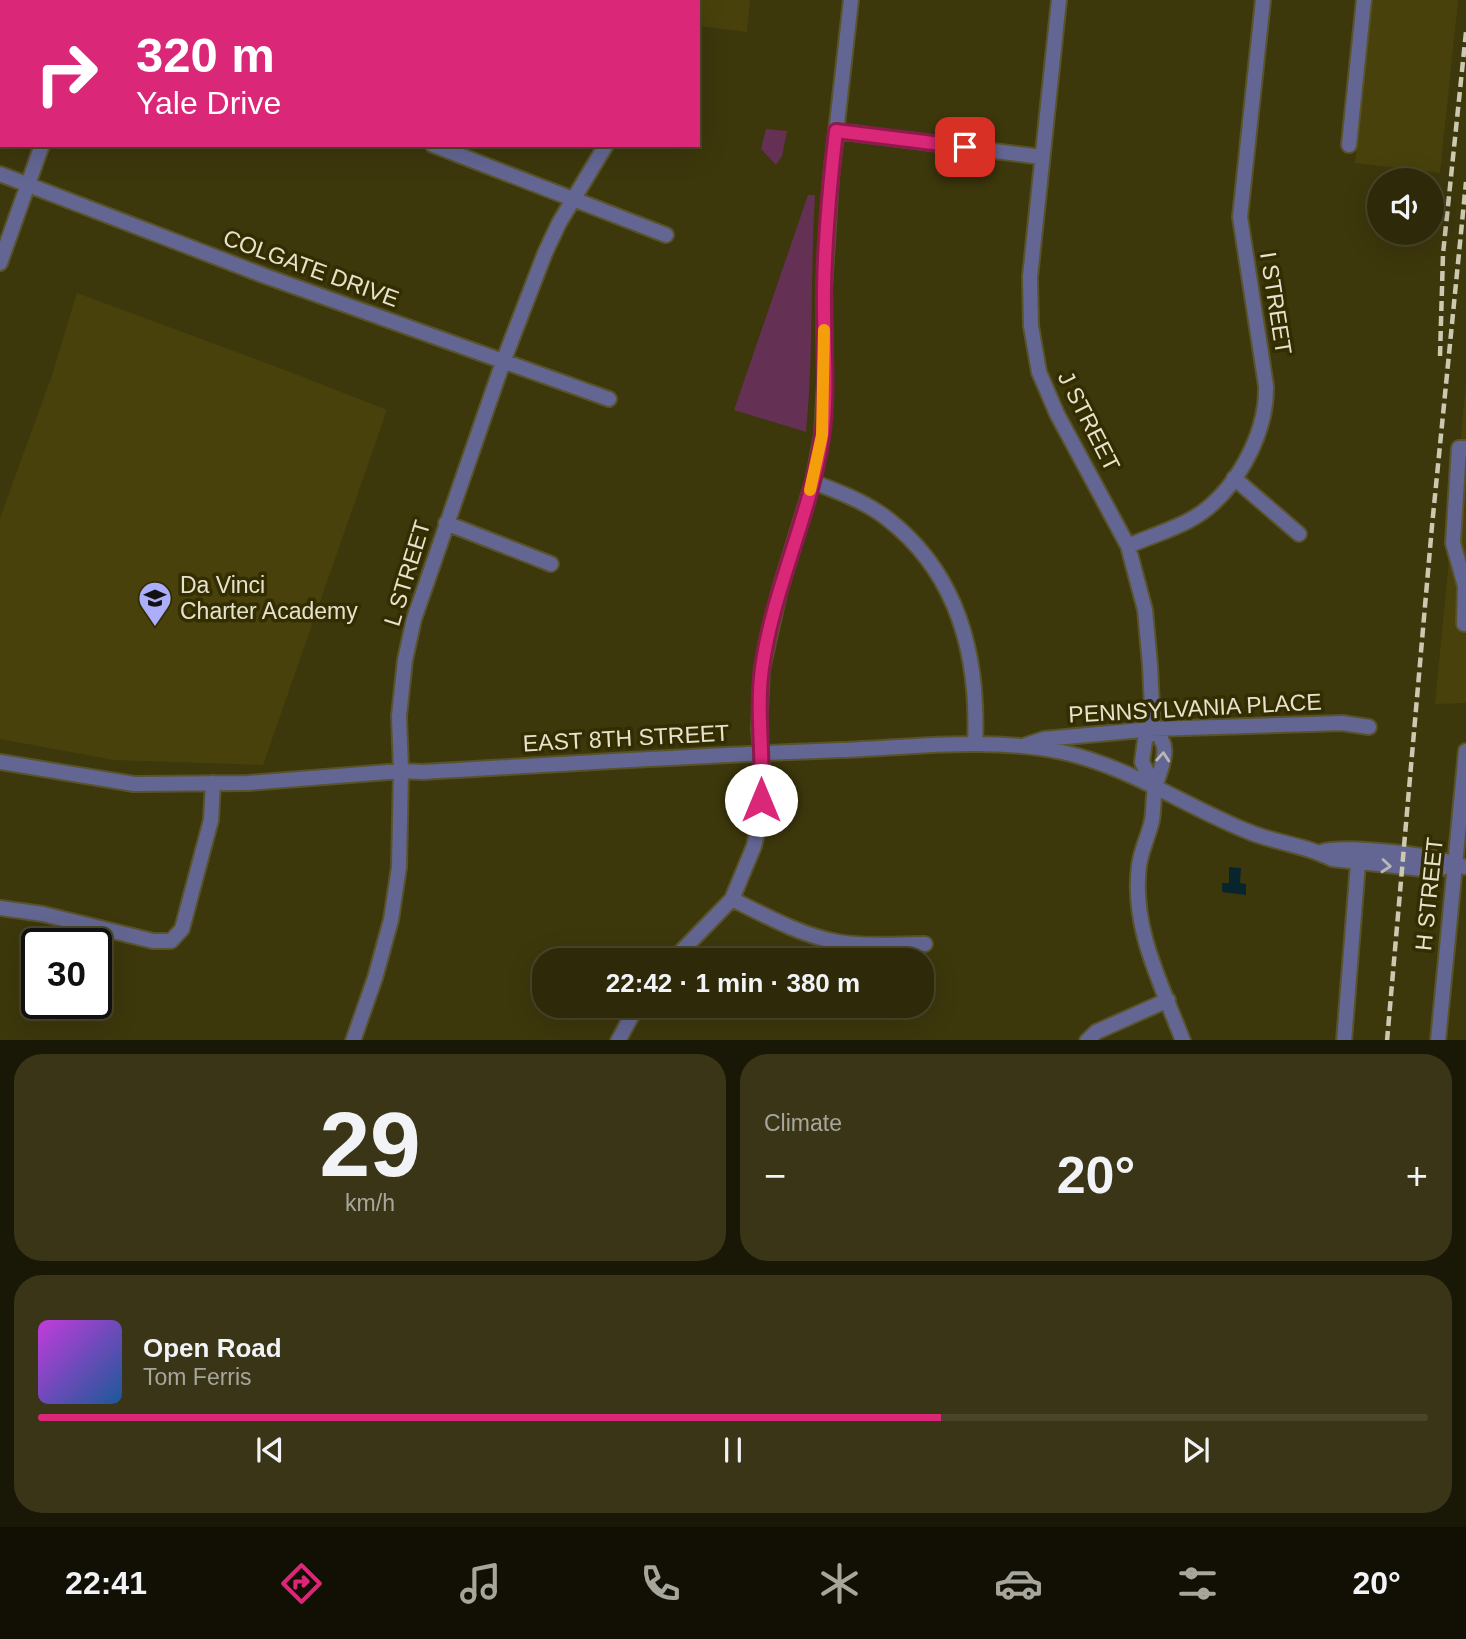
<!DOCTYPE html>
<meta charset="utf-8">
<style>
:root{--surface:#2e2909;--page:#3a3517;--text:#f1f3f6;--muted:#a7a69c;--line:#49452a;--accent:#db2777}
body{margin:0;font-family:Helvetica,sans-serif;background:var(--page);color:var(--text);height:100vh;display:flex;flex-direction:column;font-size:26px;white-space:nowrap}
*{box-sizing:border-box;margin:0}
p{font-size:23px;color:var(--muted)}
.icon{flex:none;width:38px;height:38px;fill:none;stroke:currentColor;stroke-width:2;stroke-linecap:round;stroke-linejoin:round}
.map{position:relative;height:1040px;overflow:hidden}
.sheet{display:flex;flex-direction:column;gap:14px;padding:14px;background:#191705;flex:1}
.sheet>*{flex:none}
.top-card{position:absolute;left:0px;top:0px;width:700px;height:147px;box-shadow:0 7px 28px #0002,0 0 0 2px var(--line);background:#db2777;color:#fff;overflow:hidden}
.controls{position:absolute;left:1367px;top:168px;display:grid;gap:14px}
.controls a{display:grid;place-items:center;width:77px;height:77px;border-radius:50%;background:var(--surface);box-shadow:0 7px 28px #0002,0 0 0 2px var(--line);font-size:35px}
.speed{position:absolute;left:21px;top:928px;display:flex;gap:14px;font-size:35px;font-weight:700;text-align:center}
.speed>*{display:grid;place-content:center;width:91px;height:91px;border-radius:50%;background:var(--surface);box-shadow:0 7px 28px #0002,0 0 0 2px var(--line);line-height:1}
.speed .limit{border:4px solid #111;border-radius:10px;background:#fff;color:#111}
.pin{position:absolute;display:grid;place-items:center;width:60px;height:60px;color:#fff;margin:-30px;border-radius:14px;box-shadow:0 4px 10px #0006}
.me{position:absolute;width:77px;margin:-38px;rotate:0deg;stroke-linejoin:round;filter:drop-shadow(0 0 5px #0008)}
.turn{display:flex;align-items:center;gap:24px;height:147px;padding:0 21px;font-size:32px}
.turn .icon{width:91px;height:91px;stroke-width:2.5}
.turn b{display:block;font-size:49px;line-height:60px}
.big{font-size:52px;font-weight:600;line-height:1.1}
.sheet .tile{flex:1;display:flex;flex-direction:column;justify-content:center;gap:10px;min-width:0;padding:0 24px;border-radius:28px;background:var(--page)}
.sheet .dial{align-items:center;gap:0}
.dial b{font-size:91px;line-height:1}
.song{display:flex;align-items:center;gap:21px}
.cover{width:84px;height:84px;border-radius:10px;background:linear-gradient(135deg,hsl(290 70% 55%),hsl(210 70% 35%))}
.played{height:7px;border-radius:4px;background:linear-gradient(90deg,var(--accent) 65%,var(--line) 65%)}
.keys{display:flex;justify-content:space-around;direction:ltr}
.heat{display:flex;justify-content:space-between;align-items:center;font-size:38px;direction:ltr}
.sheet .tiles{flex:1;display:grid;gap:14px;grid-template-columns:1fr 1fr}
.tile:last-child{grid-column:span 2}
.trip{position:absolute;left:532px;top:948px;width:402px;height:70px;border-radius:28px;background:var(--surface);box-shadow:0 7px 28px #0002,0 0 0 2px var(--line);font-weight:600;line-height:70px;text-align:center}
.dock{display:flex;height:112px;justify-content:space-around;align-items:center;background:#121004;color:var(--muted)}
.dock .icon{width:49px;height:49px}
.dock .selected{color:var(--accent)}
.dock b{font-size:32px;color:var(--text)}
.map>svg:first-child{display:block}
</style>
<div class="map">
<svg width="1466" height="1041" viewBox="0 0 1466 1041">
<rect width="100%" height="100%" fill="#3d370c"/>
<!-- built -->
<path fill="#48410b" d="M322,0H621L620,2Z
M671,0H750L747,32L698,26V2Z
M1373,0H1458L1440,173L1355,163Z
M77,293L285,370L387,410L263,765L114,760L0,739V518L51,378Z
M1466,384V703L1435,704Z"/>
<!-- green -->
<path fill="#643053" d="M766,129L787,131L782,156L776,165L761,149Z
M808,195H815C810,274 814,353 806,432L734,410Z"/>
<!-- water -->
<path fill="#08252e" d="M1229,867L1241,868L1240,883L1246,884V895L1222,892V883H1229Z"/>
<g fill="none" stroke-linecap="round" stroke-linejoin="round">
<defs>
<path id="minor" d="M497,0L502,2
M1059,0L1030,277L1031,326L1039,372L1057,414L1128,546L1145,610L1150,665L1153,729L1145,740L1142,762L1155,788
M429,2L430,0
M570,2L571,0
M643,2L644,0
M836,131L1042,157
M433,145L666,235
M1349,145L1364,0
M0,174L265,276L609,399
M0,263L42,145
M1234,478L1299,534
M813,482C839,492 867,502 889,520C960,576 979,658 975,744
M446,523L551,564
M1128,546C1148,537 1169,531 1188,521C1234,497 1267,435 1266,386L1240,217L1263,0
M1464,624L1465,586L1453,543L1459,448H1466
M1153,729C1174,748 1161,764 1155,788C1153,798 1154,809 1152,820C1149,835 1141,850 1139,866C1131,928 1162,985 1183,1041
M1026,745L1044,739L1153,729L1342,723L1369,727
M0,762L134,784L248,783L401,771L423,772C562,764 702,755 841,750C914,747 990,737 1062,752C1128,766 1185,806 1247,831C1274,843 1307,845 1332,859L1432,870L1454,865
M1321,852C1341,845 1406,853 1429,857C1442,859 1453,865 1466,867
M732,899C766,916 800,935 838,942C866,947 896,944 925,944
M0,908L43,914L153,941H171L182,929L211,820L213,783
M672,961L732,899L754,846L760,820L763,781L759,729L762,669L780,589L813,482L822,435L825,382L824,289L831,177L851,0
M353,1041L375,978L391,920L399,867L401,771L399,716L405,660L414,619L503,362L545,253L559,223L606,145
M618,1041L637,1006
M1087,1041L1096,1032L1168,1000
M1344,1041L1358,863
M1438,1041L1466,751"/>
</defs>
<!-- minor casing -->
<use href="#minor" stroke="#58532b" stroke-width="18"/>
<!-- minor -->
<use href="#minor" stroke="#636692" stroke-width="14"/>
<!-- rail -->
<path stroke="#ccc9b0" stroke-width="4.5" stroke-dasharray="10 5" stroke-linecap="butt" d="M1440,356L1443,254L1466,32
M1387,1041L1432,526L1466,182"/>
</g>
<!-- one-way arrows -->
<defs><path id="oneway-chevron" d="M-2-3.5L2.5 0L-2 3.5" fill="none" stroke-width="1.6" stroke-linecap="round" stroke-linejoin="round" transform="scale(1.75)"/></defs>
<g stroke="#b8b7b8">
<use href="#oneway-chevron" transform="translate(1163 757) rotate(-86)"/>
<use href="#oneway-chevron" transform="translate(1386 866) rotate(5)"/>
</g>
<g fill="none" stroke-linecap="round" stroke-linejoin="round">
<defs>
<path id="route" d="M761,800C764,756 756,712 762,668C773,589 810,516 822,438C829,389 823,338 824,289C825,237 830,183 836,131L965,147"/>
</defs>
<!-- route casing -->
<use href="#route" stroke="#8e194d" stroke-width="18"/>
<!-- route -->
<use href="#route" stroke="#db2777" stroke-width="12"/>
<!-- slow -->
<path stroke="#f59e0b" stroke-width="12" d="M810,490L822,435L824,330"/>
</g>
<!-- icons -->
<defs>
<symbol id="school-pin" viewBox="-11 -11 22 30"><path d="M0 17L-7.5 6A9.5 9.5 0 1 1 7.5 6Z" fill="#abaffb" stroke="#332d01"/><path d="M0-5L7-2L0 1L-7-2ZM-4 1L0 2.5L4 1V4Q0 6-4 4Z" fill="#111"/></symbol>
</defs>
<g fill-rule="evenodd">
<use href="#school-pin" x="136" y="579" width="38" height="52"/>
</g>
<g text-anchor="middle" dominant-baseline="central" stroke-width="7" stroke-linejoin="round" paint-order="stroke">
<!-- street labels -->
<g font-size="23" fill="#e6e3cd" stroke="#332d01">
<text transform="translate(311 268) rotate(20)">COLGATE DRIVE</text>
<text transform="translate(1276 303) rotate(81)">I STREET</text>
<text transform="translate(1089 421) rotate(63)">J STREET</text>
<text transform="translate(407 573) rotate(-73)">L STREET</text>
<text transform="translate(1195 708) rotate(-3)">PENNSYLVANIA PLACE</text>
<text transform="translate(626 738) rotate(-3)">EAST 8TH STREET</text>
<text transform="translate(1429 894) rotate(-84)">H STREET</text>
</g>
<!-- poi labels -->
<g font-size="23" fill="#e6e3cd" stroke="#332d01" text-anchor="start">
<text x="180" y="585">Da Vinci<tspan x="180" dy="26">Charter Academy</tspan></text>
</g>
</g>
</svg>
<div class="controls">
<a><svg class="icon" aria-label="sound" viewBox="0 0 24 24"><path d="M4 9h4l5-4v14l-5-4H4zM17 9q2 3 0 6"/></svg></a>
</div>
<div class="speed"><div class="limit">30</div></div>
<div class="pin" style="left:965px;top:147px;background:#d93025"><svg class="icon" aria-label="arrive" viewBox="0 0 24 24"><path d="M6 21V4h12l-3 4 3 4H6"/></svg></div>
<svg class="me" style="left:761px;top:800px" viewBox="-20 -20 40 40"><circle r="19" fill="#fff"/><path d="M0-13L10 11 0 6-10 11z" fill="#db2777"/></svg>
<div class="trip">22:42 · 1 min · 380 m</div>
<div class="top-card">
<div class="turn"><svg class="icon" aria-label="right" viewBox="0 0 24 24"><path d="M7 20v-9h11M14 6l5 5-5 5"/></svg><div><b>320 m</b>Yale Drive</div></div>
</div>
</div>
<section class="sheet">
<div class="tiles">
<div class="tile dial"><b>29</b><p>km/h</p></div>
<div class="tile"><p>Climate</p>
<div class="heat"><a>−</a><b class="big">20°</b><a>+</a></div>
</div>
<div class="tile">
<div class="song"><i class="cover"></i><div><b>Open Road</b><p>Tom Ferris</p></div></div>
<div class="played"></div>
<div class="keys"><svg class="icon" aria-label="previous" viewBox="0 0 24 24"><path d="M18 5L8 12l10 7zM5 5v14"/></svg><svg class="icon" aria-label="pause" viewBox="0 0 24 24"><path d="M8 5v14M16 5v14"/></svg><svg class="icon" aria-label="next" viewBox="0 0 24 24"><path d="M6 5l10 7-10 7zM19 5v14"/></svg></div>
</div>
</div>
</section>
<nav class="dock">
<b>22:41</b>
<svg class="icon selected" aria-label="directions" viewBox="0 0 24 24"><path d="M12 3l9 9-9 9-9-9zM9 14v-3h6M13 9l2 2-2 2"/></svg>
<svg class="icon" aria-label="music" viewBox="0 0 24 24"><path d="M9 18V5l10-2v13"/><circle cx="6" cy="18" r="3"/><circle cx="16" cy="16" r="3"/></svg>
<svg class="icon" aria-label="phone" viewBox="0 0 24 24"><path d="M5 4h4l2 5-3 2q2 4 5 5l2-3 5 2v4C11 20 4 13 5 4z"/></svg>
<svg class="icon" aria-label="climate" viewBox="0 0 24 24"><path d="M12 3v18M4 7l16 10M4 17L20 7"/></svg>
<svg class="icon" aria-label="car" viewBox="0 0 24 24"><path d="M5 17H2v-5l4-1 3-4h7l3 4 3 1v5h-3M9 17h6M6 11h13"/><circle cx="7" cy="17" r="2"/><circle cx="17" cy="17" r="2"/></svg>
<svg class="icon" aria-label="filters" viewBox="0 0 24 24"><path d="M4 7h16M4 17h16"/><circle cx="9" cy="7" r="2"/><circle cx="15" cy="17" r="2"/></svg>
<b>20°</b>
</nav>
